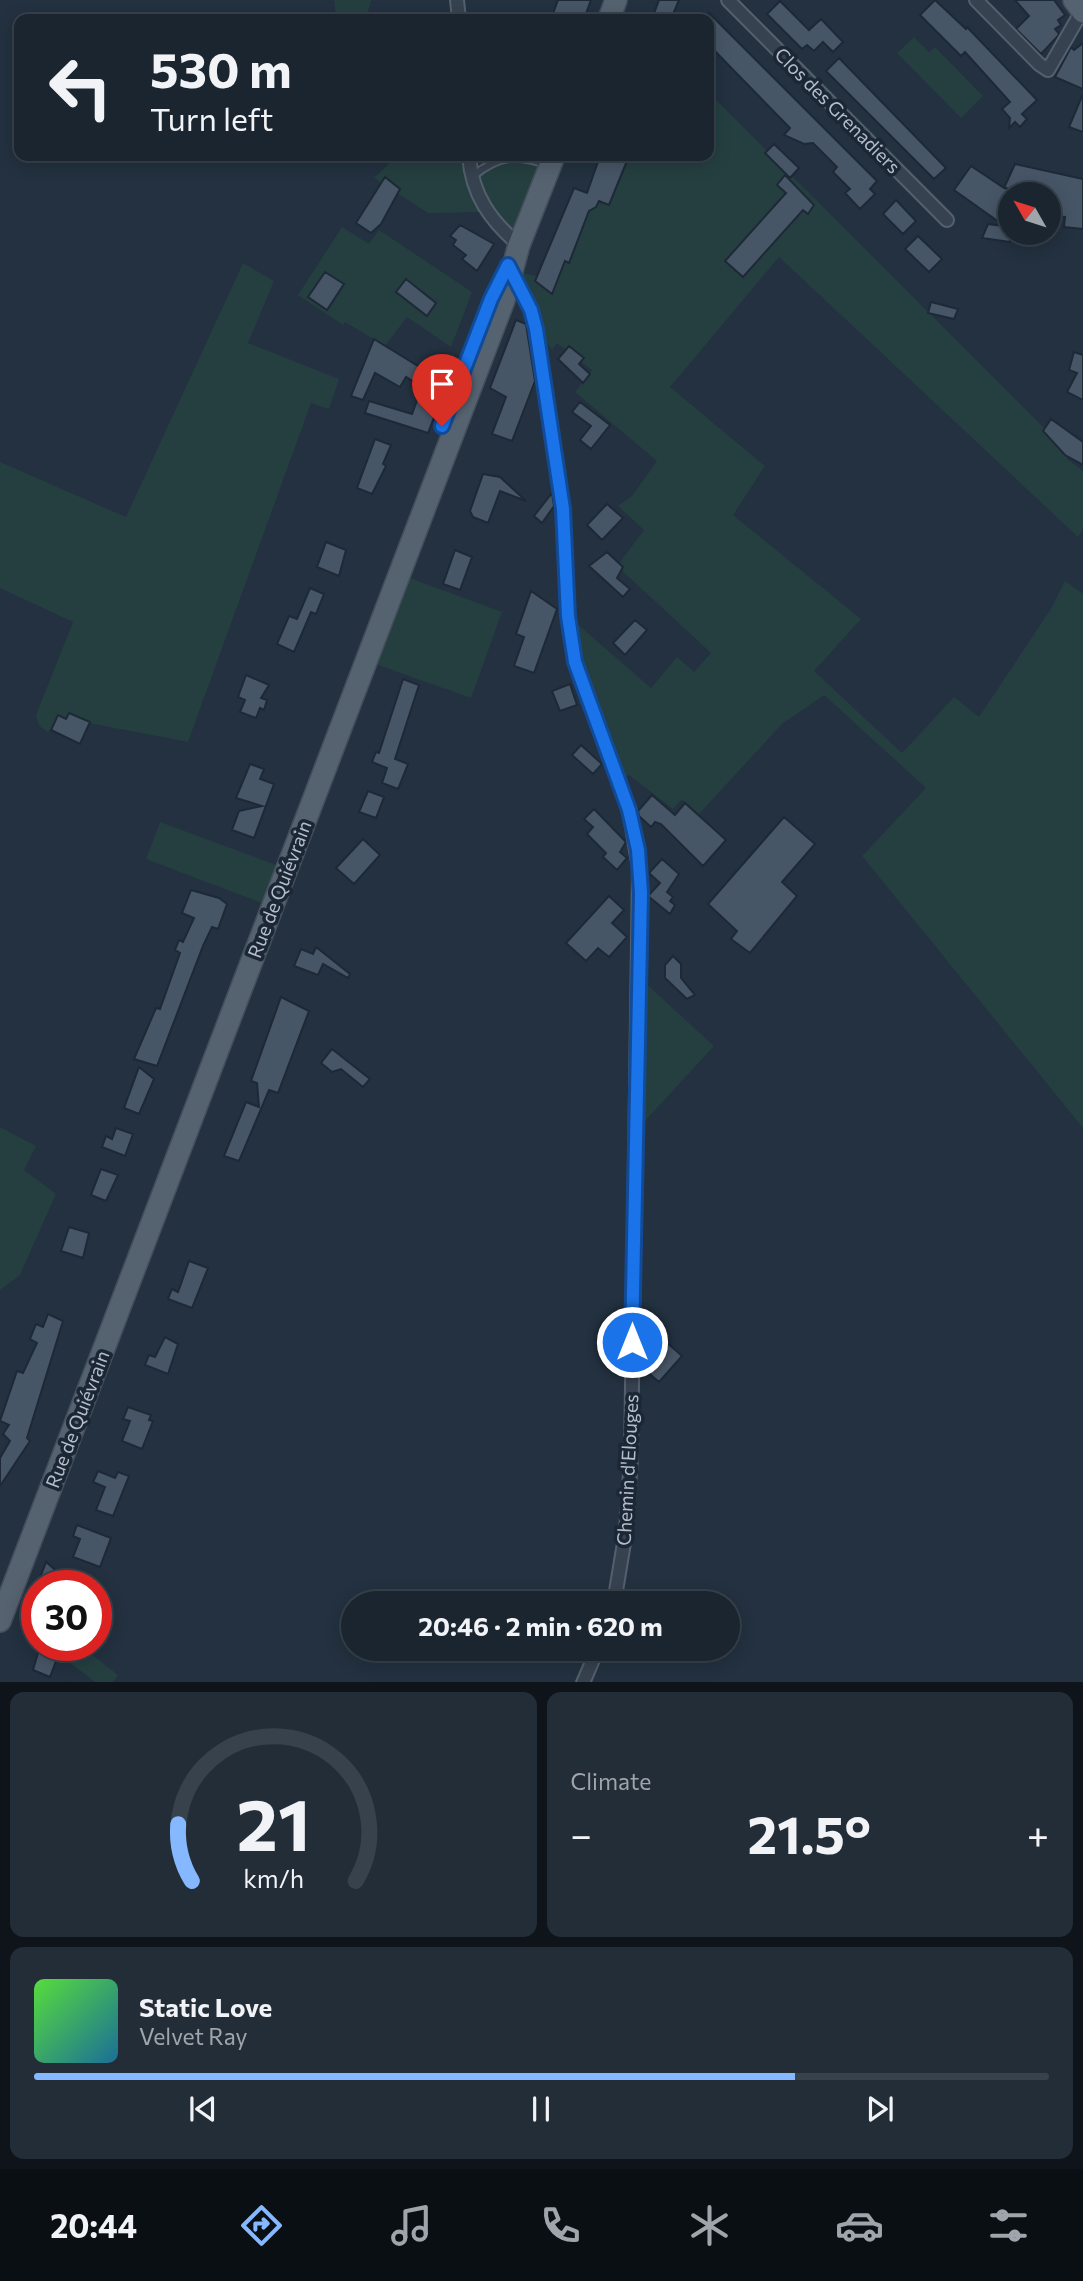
<!DOCTYPE html>
<meta charset="utf-8">
<style>
:root{--surface:#1a2530;--page:#232d38;--text:#f1f3f6;--muted:#9fa5ab;--line:#38424c;--accent:#85b8ff}
body{margin:0;font-family:Commissioner,sans-serif;background:var(--page);color:var(--text);height:100vh;display:flex;flex-direction:column;font-size:26px;white-space:nowrap}
*{box-sizing:border-box;margin:0}
p{font-size:23px;color:var(--muted)}
.icon{flex:none;width:38px;height:38px;fill:none;stroke:currentColor;stroke-width:2;stroke-linecap:round;stroke-linejoin:round}
.map{position:relative;height:1682px;overflow:hidden}
.side{display:flex;flex-direction:column;gap:10px;padding:10px;background:#0e141a;flex:1}
.side>*{flex:none}
.hud{position:absolute;left:14px;top:14px;width:700px;height:147px;border-radius:14px;box-shadow:0 4px 18px #0003,0 0 0 2px var(--line);background:#1a2530;color:var(--text);overflow:hidden}
.needle{width:46px;rotate:309deg}
.fabs{position:absolute;left:998px;top:182px;display:grid;gap:14px}
.fabs a{display:grid;place-items:center;width:63px;height:63px;border-radius:50%;background:var(--surface);box-shadow:0 4px 18px #0003,0 0 0 2px var(--line);font-size:35px}
.speed{position:absolute;left:21px;top:1570px;display:flex;gap:14px;font-size:35px;font-weight:700;text-align:center}
.speed>*{display:grid;place-content:center;width:91px;height:91px;border-radius:50%;background:var(--surface);box-shadow:0 4px 18px #0003,0 0 0 2px var(--line);line-height:1}
.speed .limit{border:10px solid #d22;background:#fff;color:#111}
.pin{position:absolute;display:grid;place-items:center;width:60px;height:60px;color:#fff;margin:-72px -30px;border-radius:50% 50% 50% 0;rotate:-45deg;box-shadow:0 0 7px #0007}
.pin .icon{rotate:45deg}
.me{position:absolute;width:77px;margin:-38px;rotate:0deg;stroke-linejoin:round;filter:drop-shadow(0 0 5px #0008)}
.turn{display:flex;align-items:center;gap:24px;height:147px;padding:0 21px;font-size:32px}
.turn .icon{width:91px;height:91px;stroke-width:2.5}
.turn b{display:block;font-size:49px;line-height:60px}
.big{font-size:52px;font-weight:700;line-height:1.1}
.side .widget{flex:1;display:flex;flex-direction:column;justify-content:center;gap:10px;min-width:0;padding:0 24px;border-radius:14px;background:var(--page)}
.side .dial{align-items:center;gap:0}
.dial svg{height:182px;overflow:visible;fill:none;stroke:var(--line);stroke-width:7;stroke-linecap:round;text-anchor:middle}
.dial text{fill:var(--text);stroke:none}
.song{display:flex;align-items:center;gap:21px}
.cover{width:84px;height:84px;border-radius:10px;background:linear-gradient(135deg,hsl(110 70% 55%),hsl(200 70% 35%))}
.played{height:7px;border-radius:4px;background:linear-gradient(90deg,var(--accent) 75%,var(--line) 75%)}
.keys{display:flex;justify-content:space-around;direction:ltr}
.heat{display:flex;justify-content:space-between;align-items:center;font-size:38px;direction:ltr}
.side .tiles{flex:1;display:grid;gap:10px;grid-template-columns:1fr 1fr}
.widget:last-child{grid-column:span 2}
.trip{position:absolute;left:341px;top:1591px;width:399px;height:70px;border-radius:35px;background:var(--surface);box-shadow:0 4px 18px #0003,0 0 0 2px var(--line);font-weight:700;line-height:70px;text-align:center}
.menu{display:flex;height:112px;justify-content:space-around;align-items:center;background:#0a0f13;color:var(--muted)}
.menu .icon{width:49px;height:49px}
.menu .selected{color:var(--accent)}
.menu b{font-size:32px;color:var(--text)}
.map>svg:first-child{display:block}
</style>
<div class="map">
<svg width="1083" height="1683" viewBox="0 0 1083 1683">
<rect width="100%" height="100%" fill="#233140"/>
<!-- green -->
<path fill="#253f41" d="M334,0H371L367,15L336,17Z
M914,37L929,52L935,47L983,96L961,118L897,53Z
M709,93L1069,453L1067,459L1083,471V529L1078,537L779,257L670,387L765,466L733,515L861,619L814,671L902,753L954,697L979,717L1052,607L1065,581L1083,594V1128L862,856L926,788L824,695L782,724L699,814L682,799L673,809L629,775L618,780L603,743L568,616L651,688L677,657L694,672L711,653L617,566L644,530L618,506L632,496L657,461L575,392L592,370L557,343L552,350L536,329L512,271L537,276L553,288L592,201L602,204L604,198L610,200L627,156H709Z
M397,156H469L473,176L513,156L550,166L519,245L486,212L428,213L374,178Z
M342,227L369,244L379,230L472,292L451,347L407,317L385,346L345,322L343,325L298,295Z
M243,263L274,281L248,343L339,379L329,409L311,403L188,742L73,720L58,721L48,732L39,726L36,715L73,622L0,588V462L126,517Z
M399,574L502,612L471,698L367,661Z
M160,822L276,865L262,903L146,859Z
M639,977L714,1046L644,1122L634,1111Z
M0,1127L36,1146L24,1170L56,1194L20,1275L0,1290Z
M47,1645H80L118,1675L113,1682H95Z"/>
<!-- building -->
<path fill="#475667" stroke="#1e2937" stroke-width="2" d="M558,0H591L584,19H551Z
M659,0H679L671,19H652Z
M935,0L966,29L967,27L1037,100L1022,114L1027,119L1020,127L1015,122L1009,128L1010,118L1002,109L1010,102L965,52L961,56L920,15Z
M1015,0H1054L1065,15L1058,20L1061,25L1055,29L1059,34L1057,37L1041,54L1016,29L1029,16Z
M780,1L809,30L821,19L843,42L833,52L823,42L814,51L807,45L802,49L767,14Z
M709,13L877,181L870,189L875,194L860,209L845,193L850,189L833,172L837,167L813,143L804,144L784,135L790,128L709,45Z
M1083,43V89L1055,77L1071,47L1074,50Z
M839,58L946,168L934,179L826,71Z
M1082,96L1083,97V132L1069,127Z
M774,144L799,168L790,178L765,153Z
M600,156H629L609,205L599,201L596,207L589,211L569,263L565,261L552,294L535,281L574,188L587,193Z
M1015,164L1083,179V229L1064,227L1065,217L1048,216V190L1019,185L1018,189L1005,188L1011,192L999,222L954,190L971,166L1004,188Z
M785,175L814,205L808,214L803,210L743,277L725,261L786,193L777,185Z
M385,177L400,189L381,224L371,233L356,223Z
M896,200L916,221L903,234L883,214Z
M988,224L1010,227V242L982,238Z
M460,225L494,244L477,271L462,259L466,255L453,245L456,240L450,236Z
M918,236L942,259L929,272L905,249Z
M325,272L344,284L327,310L308,297Z
M406,279L436,303L427,316L396,292Z
M931,302L958,309L954,319L928,313Z
M516,320L526,324L535,381L512,441L492,434L506,397L490,388Z
M374,339L447,384L428,433L365,413L369,401L412,414L422,387L406,377L400,387L375,373L363,400L351,396Z
M569,346L584,358L579,364L590,374L583,383L558,359Z
M1074,352L1083,355V400L1067,392L1077,373L1069,370Z
M580,402L610,425L591,449L580,440L591,426L572,412Z
M1051,419L1083,442V465L1065,455L1043,431Z
M375,439L391,445L383,464L386,466L372,494L357,488Z
M483,474L500,477L526,501L500,491L488,523L473,517L470,511Z
M552,493L554,506L542,523L534,516Z
M607,504L623,518L602,540L587,525Z
M326,542L346,550L339,576L317,567Z
M455,550L472,557L460,590L443,584Z
M607,552L623,567L617,578L630,589L623,597L589,566Z
M310,588L324,594L316,614L311,612L294,652L277,644L289,616L297,619Z
M531,591L557,609L534,673L514,666L524,637L516,634Z
M635,620L647,630L625,655L613,643Z
M246,675L269,685L261,698L267,700L264,710L260,708L256,718L240,712L245,700L238,697Z
M403,679L419,685L395,759L408,764L398,789L382,783L387,768L372,762L376,752L379,753Z
M570,684L577,705L560,711L552,691Z
M69,713L90,722L80,744L51,730L58,715L66,719Z
M581,745L602,764L593,774L572,755Z
M250,764L264,769L260,779L274,784L254,838L232,830L239,811L262,806L236,798Z
M368,791L384,797L376,818L359,812Z
M652,795L675,815L685,803L726,840L703,866L661,824L655,822L651,827L639,816L638,811Z
M594,809L626,842L620,852L627,858L617,870L603,857L606,853L587,834L593,827L584,819Z
M784,817L815,844L782,882L797,896L750,953L731,939L737,931L708,904Z
M363,839L380,855L354,884L336,868Z
M662,859L679,874L667,892L673,897L670,901L675,905L670,914L648,896L660,883L649,873Z
M191,890L219,898L227,904L218,929L212,927L203,946L157,1066L134,1059L156,1008L160,1009L180,953L175,950L179,940L183,942L194,918L182,913Z
M609,896L624,910L612,923L627,937L609,957L598,948L586,961L566,943Z
M316,947L350,974L348,978L323,964L318,975L294,966L301,949L313,954Z
M673,956L681,964V978L695,995L687,999L665,978V965Z
M281,997L309,1011L278,1093L269,1090L239,1161L224,1156L246,1102L259,1107L257,1083L251,1081Z
M332,1049L370,1079L363,1087L341,1069L332,1072L321,1063Z
M139,1067L154,1079L139,1114L124,1108Z
M116,1128L133,1134L125,1156L102,1147L106,1136L112,1139Z
M101,1169L118,1175L106,1201L91,1195Z
M69,1227L89,1233L83,1258L61,1251Z
M189,1261L208,1268L192,1308L168,1299L172,1289L178,1292Z
M48,1314L63,1321L27,1438L30,1441L0,1486V1458L10,1441L3,1434L9,1425L0,1421L17,1371L23,1373L37,1343L30,1339L36,1324L43,1327Z
M165,1337L178,1344L168,1374L145,1365L149,1355L155,1357Z
M664,1340L682,1356L659,1382L644,1369L651,1361L648,1358Z
M128,1407L151,1415L149,1420L153,1421L142,1449L122,1441L130,1421L123,1419Z
M98,1471L115,1478L118,1472L129,1476L113,1516L96,1510L105,1487L93,1482Z
M77,1525L111,1538L100,1567L73,1557L80,1539L73,1536Z
M46,1562L61,1575L58,1586H37Z
M40,1646L59,1653L50,1677L33,1670Z"/>
<g fill="none" stroke-linecap="round" stroke-linejoin="round">
<defs>
<path id="service" d="M473,176C499,155 517,153 548,165"/>
<path id="minor" d="M457,0L459,19
M728,0L947,220
M976,0L1039,64L1048,70L1082,11
M469,156C472,195 490,220 519,245
M512,272L531,310L536,329L563,509L568,616L575,662L629,810L639,868L631,1458L626,1531L614,1603
M583,1683L598,1648"/>
<path id="primary" d="M1074,0L1083,12
M609,19L616,0
M0,1621L504,300L519,245L554,156"/>
</defs>
<!-- service casing -->
<use href="#service" stroke="#55606e" stroke-width="10"/>
<!-- minor casing -->
<use href="#minor" stroke="#55606e" stroke-width="16"/>
<!-- primary casing -->
<use href="#primary" stroke="#444e5c" stroke-width="24"/>
<!-- service -->
<use href="#service" stroke="#374250" stroke-width="6"/>
<!-- minor -->
<use href="#minor" stroke="#374250" stroke-width="12"/>
<!-- primary -->
<use href="#primary" stroke="#556270" stroke-width="21"/>
</g>
<g fill="none" stroke-linecap="round" stroke-linejoin="round">
<defs>
<path id="route" d="M442,426L491,299L508,265L531,310L536,329L563,509L568,616L575,662L629,810L638,850L641,893L632,1342"/>
</defs>
<!-- route casing -->
<use href="#route" stroke="#114b97" stroke-width="18"/>
<!-- route -->
<use href="#route" stroke="#1a73e8" stroke-width="12"/>
</g>
<g text-anchor="middle" dominant-baseline="central" stroke-width="7" stroke-linejoin="round" paint-order="stroke">
<!-- street labels -->
<g font-size="19" fill="#b4bdcb" stroke="#1c2735">
<text transform="translate(838 110) rotate(45)">Clos des Grenadiers</text>
<text transform="translate(279 889) rotate(-69)">Rue de Quiévrain</text>
<text transform="translate(77 1419) rotate(-69)">Rue de Quiévrain</text>
<text transform="translate(627 1470) rotate(-87)">Chemin d'Elouges</text>
</g>
</g>
</svg>
<div class="fabs">
<a><svg class="needle" viewBox="-14 -14 28 28"><path d="M0-13l5 13h-10z" fill="#e53935"/><path d="M0 13l5-13h-10z" fill="#9fa5ab"/></svg></a>
</div>
<div class="speed"><div class="limit">30</div></div>
<div class="pin" style="left:442px;top:426px;background:#d93025"><svg class="icon" aria-label="arrive" viewBox="0 0 24 24"><path d="M6 21V4h12l-3 4 3 4H6"/></svg></div>
<svg class="me" style="left:632px;top:1342px" viewBox="-20 -20 40 40"><circle r="17" fill="#1a73e8" stroke="#fff" stroke-width="3"/><path d="M0-11L8 9 0 5-8 9z" fill="#fff"/></svg>
<div class="trip">20:46 · 2 min · 620 m</div>
<div class="hud">
<div class="turn"><svg class="icon" aria-label="left" viewBox="0 0 24 24"><path d="M17 20v-9H6M10 6l-5 5 5 5"/></svg><div><b>530 m</b>Turn left</div></div>
</div>
</div>
<section class="side">
<div class="tiles">
<div class="widget dial"><svg viewBox="0 0 100 80">
<path d="M14 69A42 42 0 1 1 86 69"/>
<path d="M14 69A42 42 0 0 1 8 44" stroke="#85b8ff"/>
<text x="50" y="56" font-size="32" font-weight="700">21</text>
<text x="50" y="72" font-size="11">km/h</text>
</svg></div>
<div class="widget"><p>Climate</p>
<div class="heat"><a>−</a><b class="big">21.5°</b><a>+</a></div>
</div>
<div class="widget">
<div class="song"><i class="cover"></i><div><b>Static Love</b><p>Velvet Ray</p></div></div>
<div class="played"></div>
<div class="keys"><svg class="icon" aria-label="previous" viewBox="0 0 24 24"><path d="M18 5L8 12l10 7zM5 5v14"/></svg><svg class="icon" aria-label="pause" viewBox="0 0 24 24"><path d="M8 5v14M16 5v14"/></svg><svg class="icon" aria-label="next" viewBox="0 0 24 24"><path d="M6 5l10 7-10 7zM19 5v14"/></svg></div>
</div>
</div>
</section>
<nav class="menu">
<b>20:44</b>
<svg class="icon selected" aria-label="directions" viewBox="0 0 24 24"><path d="M12 3l9 9-9 9-9-9zM9 14v-3h6M13 9l2 2-2 2"/></svg>
<svg class="icon" aria-label="music" viewBox="0 0 24 24"><path d="M9 18V5l10-2v13"/><circle cx="6" cy="18" r="3"/><circle cx="16" cy="16" r="3"/></svg>
<svg class="icon" aria-label="phone" viewBox="0 0 24 24"><path d="M5 4h4l2 5-3 2q2 4 5 5l2-3 5 2v4C11 20 4 13 5 4z"/></svg>
<svg class="icon" aria-label="climate" viewBox="0 0 24 24"><path d="M12 3v18M4 7l16 10M4 17L20 7"/></svg>
<svg class="icon" aria-label="car" viewBox="0 0 24 24"><path d="M5 17H2v-5l4-1 3-4h7l3 4 3 1v5h-3M9 17h6M6 11h13"/><circle cx="7" cy="17" r="2"/><circle cx="17" cy="17" r="2"/></svg>
<svg class="icon" aria-label="filters" viewBox="0 0 24 24"><path d="M4 7h16M4 17h16"/><circle cx="9" cy="7" r="2"/><circle cx="15" cy="17" r="2"/></svg>
</nav>
